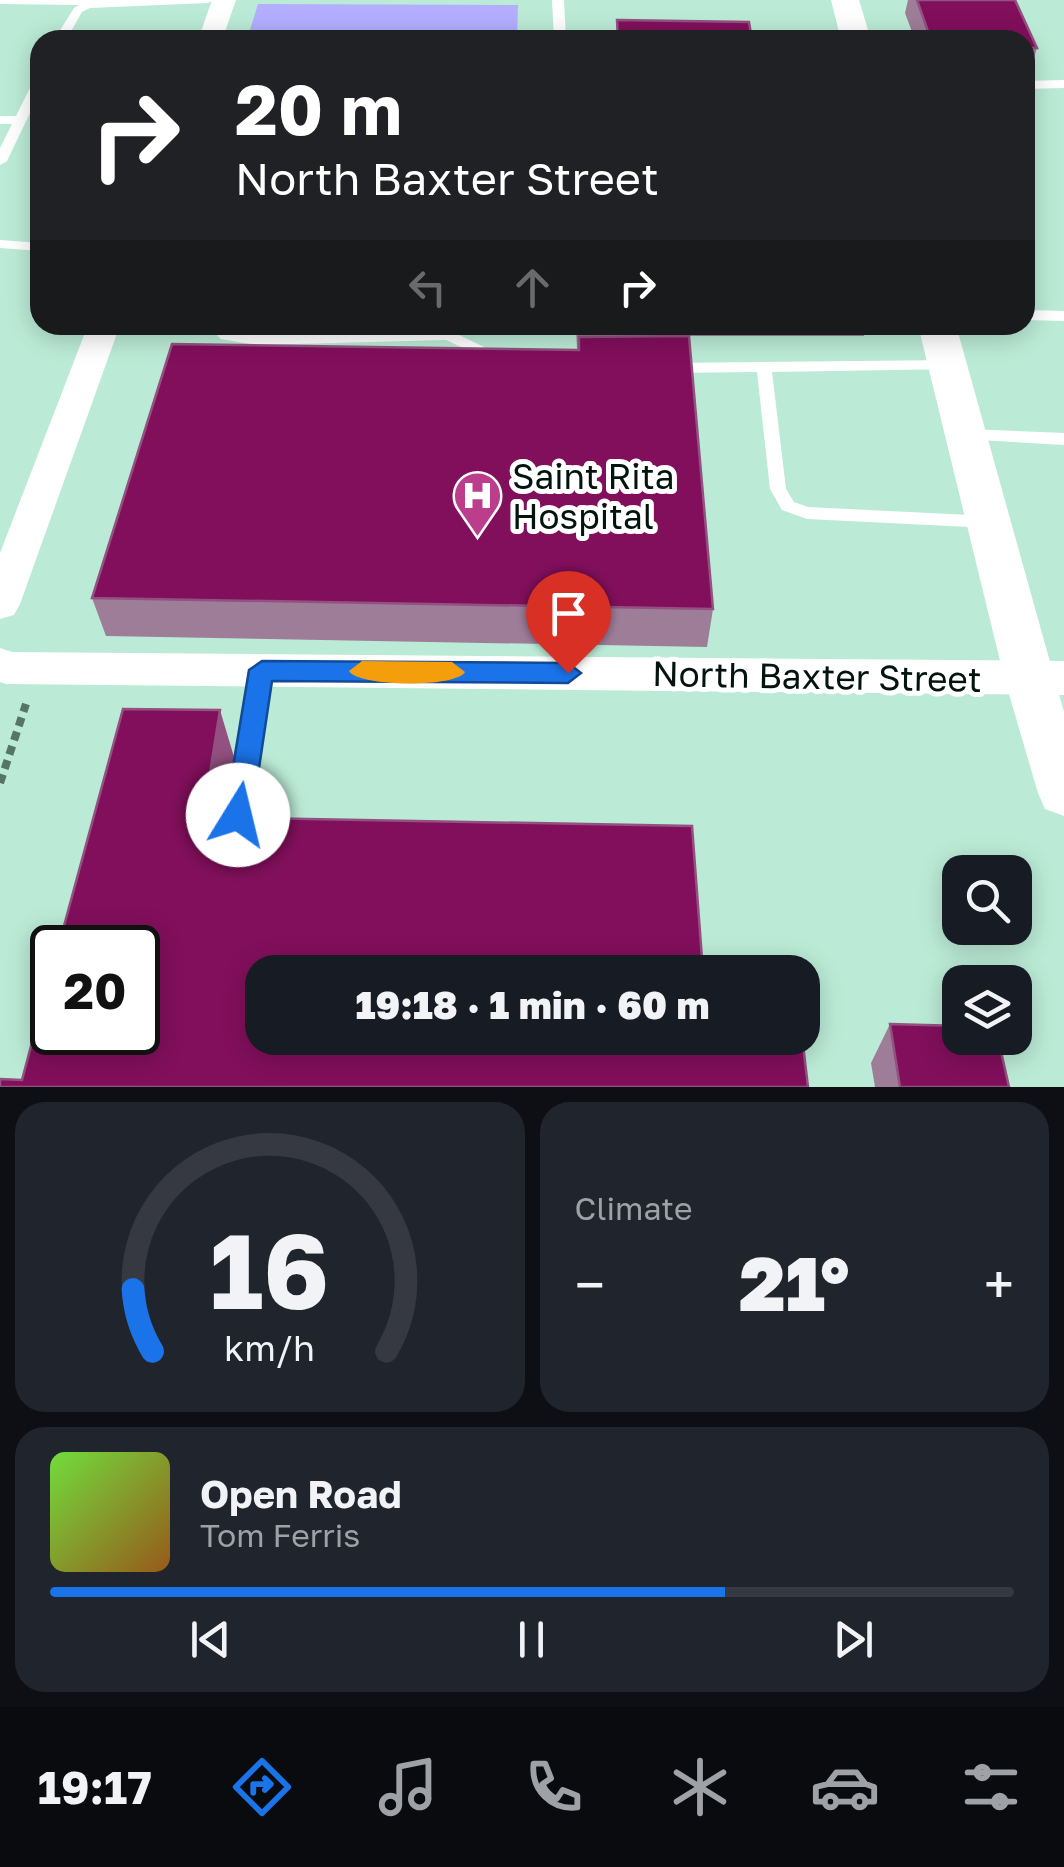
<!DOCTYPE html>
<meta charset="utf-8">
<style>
:root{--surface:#171b24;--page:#20242c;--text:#f1f3f6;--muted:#9ea1a6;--line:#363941;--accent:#1a73e8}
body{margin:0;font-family:"Golos Text",sans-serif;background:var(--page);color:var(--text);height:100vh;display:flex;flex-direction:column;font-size:38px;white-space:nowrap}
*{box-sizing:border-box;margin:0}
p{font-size:32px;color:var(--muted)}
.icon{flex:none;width:55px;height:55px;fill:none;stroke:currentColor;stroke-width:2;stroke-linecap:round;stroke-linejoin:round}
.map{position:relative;height:1087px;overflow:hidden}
.sheet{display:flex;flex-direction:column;gap:15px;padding:15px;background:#0d0f14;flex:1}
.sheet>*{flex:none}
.banner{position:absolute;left:30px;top:30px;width:1005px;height:305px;border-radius:30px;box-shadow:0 5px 25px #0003;background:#202124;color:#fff;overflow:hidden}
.buttons{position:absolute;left:942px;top:855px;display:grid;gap:20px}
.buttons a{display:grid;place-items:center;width:90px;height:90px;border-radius:20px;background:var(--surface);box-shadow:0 5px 25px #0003;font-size:50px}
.speed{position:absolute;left:30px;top:925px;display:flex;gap:20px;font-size:50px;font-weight:700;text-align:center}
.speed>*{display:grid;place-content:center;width:130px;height:130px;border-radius:50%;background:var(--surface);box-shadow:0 5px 25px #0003;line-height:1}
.speed .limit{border:5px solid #111;border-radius:15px;background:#fff;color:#111}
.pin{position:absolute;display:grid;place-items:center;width:85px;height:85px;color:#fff;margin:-102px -42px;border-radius:50% 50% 50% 0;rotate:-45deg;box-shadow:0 0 10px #0007}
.pin .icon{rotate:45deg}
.me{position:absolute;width:110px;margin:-55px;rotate:9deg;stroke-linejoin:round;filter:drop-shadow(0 0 8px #0008)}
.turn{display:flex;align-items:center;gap:35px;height:210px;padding:0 40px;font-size:45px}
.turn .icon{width:130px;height:130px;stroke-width:2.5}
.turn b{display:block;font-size:70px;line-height:85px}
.lanes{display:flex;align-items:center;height:95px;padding:0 40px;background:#0003;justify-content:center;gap:50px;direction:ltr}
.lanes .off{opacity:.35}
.big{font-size:75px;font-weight:800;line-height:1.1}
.sheet .widget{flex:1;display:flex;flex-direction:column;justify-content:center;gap:15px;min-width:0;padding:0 35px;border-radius:30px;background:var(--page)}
.sheet .dial{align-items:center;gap:0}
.dial svg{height:260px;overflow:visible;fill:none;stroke:var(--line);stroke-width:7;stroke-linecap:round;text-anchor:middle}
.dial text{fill:var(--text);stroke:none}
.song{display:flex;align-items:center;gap:30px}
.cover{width:120px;height:120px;border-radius:15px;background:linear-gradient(135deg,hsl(100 70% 55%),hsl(30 70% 35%))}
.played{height:10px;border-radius:5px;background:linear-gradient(90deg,var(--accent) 70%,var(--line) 70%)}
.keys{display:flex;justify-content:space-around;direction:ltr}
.heat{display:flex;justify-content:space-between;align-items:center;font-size:55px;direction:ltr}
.sheet .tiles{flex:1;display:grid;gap:15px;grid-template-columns:1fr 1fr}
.widget:last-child{grid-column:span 2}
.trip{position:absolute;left:245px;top:955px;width:575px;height:100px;border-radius:30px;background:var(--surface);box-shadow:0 5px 25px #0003;font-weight:800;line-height:100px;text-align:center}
.tabs{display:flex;height:160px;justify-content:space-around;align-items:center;background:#090b0e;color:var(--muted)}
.tabs .icon{width:70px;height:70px}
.tabs .current{color:var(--accent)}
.tabs b{font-size:45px;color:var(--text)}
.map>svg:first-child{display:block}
</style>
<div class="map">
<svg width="1064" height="1087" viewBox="0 0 1064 1087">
<rect width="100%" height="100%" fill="#bbebd6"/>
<!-- green -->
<path fill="#b3aeff" d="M258,4L518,5L517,40H247Z"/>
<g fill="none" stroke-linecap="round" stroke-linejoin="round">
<!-- path -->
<path stroke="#567568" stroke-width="8" stroke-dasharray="9 6" stroke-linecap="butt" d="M0,783L26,704"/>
<!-- service -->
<path fill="#fff" fill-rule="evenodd" d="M0,0H214L208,3L90,8L82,12L66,40H54L74,8L79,5L0,4Z
M552,0H564L566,40H554Z
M40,76V92L7,161L0,165V148L12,124H0V116H16L34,80Z
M1064,80V88L1025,89V81Z
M0,240L40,243V251L0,248Z
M1025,310L1064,311V321L1025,320Z
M206,325C224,325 237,333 256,335L434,331L430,325H446L453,332L507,358L504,362H494L446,340L256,345L221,339Z
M948,360L953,361L956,365L953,369L772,372L786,489L794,502L808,507L990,516L999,522L990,528L807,519L782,510L770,489L757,372L668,373L660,368L668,363Z
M968,429L1064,433V445L962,439L960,435L962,431Z
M261,662L268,665L270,670L249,815L246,821L239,824L232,821L229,815L252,670L254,665Z"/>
<!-- minor -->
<path fill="#fff" fill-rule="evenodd" d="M212,0H236L222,40H198Z
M88,325H120L20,604L14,615L0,619V553Z
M0,648L12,652L1064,661V695L6,684L0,682Z"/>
<!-- tertiary -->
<path fill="#fff" fill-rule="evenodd" d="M831,0H859L871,40H841Z
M918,325H956L1064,712V816L1045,809L1038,793L1004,677Z"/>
</g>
<!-- wall -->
<path fill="#9e7d99" d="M908,0H1015L1037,48L1028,77H1025V40H915L905,13Z
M576,325H866L864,336H689L713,609L707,647L106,636L92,598L577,350Z
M890,1024L1009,1087H875L871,1063Z"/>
<!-- shaded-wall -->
<path fill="#935181" d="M220,710L234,757L219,861L203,817Z"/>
<!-- building -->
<path fill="#820f5c" stroke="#935181" stroke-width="2.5" d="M917,0H1015L1037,48H1025V40H931Z
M617,20L749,22L752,40H618Z
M689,336L713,609L92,598L172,344L579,350V337Z
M123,709L220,710L203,817L692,826L703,972H262V1038L802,1036L808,1087H0V1079L22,1080L52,967V1032H138V948H58Z
M890,1024L960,1026V1038H998L1009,1087H900Z"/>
<!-- route -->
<path fill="#1a73e8" stroke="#114b97" stroke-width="2.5" d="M262,661L568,663L581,673L568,683L272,681L252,815L248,823H229L225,815L249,670Z"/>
<!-- slow -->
<path fill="#f59e0b" d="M362,661L452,662L465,672C456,688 358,687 349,671Z"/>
<!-- icons -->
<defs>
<symbol id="hospital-pin" viewBox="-11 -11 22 30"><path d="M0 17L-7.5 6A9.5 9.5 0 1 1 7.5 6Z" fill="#bb3d8b" stroke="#fff"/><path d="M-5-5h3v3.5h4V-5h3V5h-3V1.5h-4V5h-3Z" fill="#fff"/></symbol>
</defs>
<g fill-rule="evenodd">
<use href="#hospital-pin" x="450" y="468" width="55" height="75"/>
</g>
<g text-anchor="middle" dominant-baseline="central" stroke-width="10" stroke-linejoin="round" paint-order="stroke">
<!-- poi labels -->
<g font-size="35" fill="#03140d" stroke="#fff" text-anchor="start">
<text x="512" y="476">Saint Rita<tspan x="512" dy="40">Hospital</tspan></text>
</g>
<!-- street labels -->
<g font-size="35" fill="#03140d" stroke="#fff">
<text transform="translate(817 676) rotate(1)">North Baxter Street</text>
</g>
</g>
</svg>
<div class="buttons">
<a><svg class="icon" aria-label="search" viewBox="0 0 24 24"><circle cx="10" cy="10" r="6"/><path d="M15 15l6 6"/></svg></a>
<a><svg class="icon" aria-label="layers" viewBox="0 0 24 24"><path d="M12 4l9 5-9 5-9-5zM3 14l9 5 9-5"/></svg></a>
</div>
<div class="speed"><div class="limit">20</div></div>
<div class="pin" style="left:568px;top:673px;background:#d93025"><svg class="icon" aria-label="arrive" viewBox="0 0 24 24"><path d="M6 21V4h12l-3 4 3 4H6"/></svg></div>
<svg class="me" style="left:238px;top:815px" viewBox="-20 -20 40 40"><circle r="19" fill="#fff"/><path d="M0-13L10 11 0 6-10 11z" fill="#1a73e8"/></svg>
<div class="trip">19:18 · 1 min · 60 m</div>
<div class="banner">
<div class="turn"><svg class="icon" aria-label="right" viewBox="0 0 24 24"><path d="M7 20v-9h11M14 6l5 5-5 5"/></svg><div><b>20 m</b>North Baxter Street</div></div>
<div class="lanes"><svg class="icon off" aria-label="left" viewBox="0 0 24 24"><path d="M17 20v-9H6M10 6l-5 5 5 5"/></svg><svg class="icon off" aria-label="ahead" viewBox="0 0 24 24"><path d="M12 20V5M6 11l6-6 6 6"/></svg><svg class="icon" aria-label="right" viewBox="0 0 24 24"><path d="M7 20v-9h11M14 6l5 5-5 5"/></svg></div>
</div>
</div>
<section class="sheet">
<div class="tiles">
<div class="widget dial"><svg viewBox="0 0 100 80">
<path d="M14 69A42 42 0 1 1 86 69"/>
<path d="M14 69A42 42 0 0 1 8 50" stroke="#1a73e8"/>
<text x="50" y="56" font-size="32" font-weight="700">16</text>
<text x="50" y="72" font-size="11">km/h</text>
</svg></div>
<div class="widget"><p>Climate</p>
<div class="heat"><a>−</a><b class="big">21°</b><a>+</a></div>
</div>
<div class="widget">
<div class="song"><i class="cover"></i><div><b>Open Road</b><p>Tom Ferris</p></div></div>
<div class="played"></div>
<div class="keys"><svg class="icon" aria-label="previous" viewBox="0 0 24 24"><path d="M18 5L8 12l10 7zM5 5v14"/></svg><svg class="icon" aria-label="pause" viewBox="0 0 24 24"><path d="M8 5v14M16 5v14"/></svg><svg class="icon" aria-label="next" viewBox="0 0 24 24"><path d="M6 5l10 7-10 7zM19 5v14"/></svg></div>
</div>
</div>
</section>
<nav class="tabs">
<b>19:17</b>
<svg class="icon current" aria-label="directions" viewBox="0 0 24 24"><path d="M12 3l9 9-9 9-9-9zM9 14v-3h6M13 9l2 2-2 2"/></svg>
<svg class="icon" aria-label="music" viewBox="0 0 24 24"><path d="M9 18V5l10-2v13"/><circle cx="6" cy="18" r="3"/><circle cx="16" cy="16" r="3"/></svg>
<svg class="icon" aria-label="phone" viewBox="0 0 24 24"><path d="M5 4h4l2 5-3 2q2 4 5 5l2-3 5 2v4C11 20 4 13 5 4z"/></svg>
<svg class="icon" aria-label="climate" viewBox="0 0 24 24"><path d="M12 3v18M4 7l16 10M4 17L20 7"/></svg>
<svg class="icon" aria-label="car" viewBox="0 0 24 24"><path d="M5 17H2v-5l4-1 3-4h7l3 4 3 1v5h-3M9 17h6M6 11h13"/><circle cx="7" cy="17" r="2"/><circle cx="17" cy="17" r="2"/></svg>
<svg class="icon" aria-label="filters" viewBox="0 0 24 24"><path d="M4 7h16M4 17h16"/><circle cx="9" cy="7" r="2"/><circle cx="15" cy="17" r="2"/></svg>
</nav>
